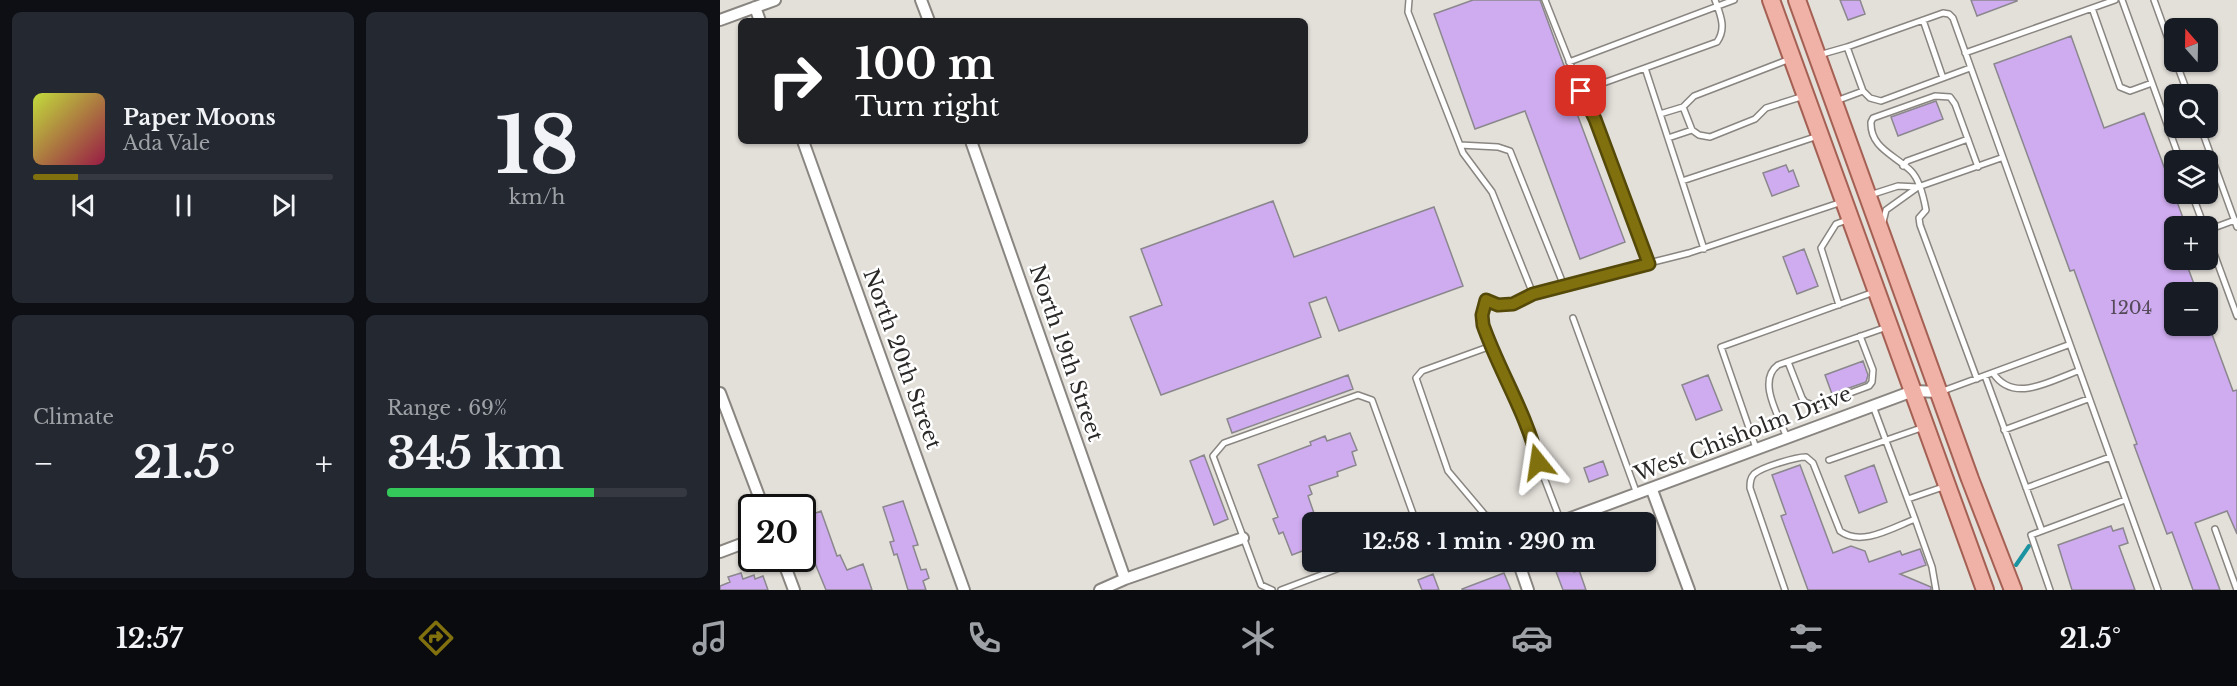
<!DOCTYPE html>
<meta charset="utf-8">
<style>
:root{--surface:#171b24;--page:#242831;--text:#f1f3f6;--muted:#9ea1a6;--line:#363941;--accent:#81700e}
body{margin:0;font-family:"Libre Baskerville",serif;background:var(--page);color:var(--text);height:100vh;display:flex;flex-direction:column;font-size:22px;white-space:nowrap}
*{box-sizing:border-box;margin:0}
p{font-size:20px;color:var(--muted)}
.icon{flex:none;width:33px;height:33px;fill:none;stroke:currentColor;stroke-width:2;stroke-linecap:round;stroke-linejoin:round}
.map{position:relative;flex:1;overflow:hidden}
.side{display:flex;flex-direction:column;gap:12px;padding:12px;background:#0d0f14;width:720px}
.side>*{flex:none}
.guide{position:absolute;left:18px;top:18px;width:570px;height:126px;border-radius:9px;box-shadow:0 2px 4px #0004;background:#202124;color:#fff;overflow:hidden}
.needle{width:39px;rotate:340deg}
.buttons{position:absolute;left:1444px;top:18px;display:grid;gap:12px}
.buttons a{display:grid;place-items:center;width:54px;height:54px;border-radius:9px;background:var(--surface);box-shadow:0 2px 4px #0004;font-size:30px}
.speed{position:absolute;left:18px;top:494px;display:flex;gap:12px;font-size:30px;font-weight:700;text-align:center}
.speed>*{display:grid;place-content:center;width:78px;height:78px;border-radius:50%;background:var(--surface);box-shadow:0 2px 4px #0004;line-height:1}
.speed .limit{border:3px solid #111;border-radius:9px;background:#fff;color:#111}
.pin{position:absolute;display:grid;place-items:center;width:51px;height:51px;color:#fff;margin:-26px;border-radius:12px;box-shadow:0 3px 9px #0006}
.me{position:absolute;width:66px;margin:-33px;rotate:345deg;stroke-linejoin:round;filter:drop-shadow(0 0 4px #0008)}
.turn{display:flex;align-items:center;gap:21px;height:126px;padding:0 18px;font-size:27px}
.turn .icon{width:78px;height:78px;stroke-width:2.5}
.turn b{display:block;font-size:42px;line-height:51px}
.big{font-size:45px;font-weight:800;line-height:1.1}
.side .tile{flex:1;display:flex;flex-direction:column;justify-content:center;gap:9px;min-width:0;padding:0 21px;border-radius:9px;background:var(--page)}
.side .dial{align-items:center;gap:0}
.dial b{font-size:78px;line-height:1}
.song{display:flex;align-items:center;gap:18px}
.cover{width:72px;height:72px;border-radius:9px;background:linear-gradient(135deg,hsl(70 70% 55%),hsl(340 70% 35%))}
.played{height:6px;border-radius:3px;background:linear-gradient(90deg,var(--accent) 15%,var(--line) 15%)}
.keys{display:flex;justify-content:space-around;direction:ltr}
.heat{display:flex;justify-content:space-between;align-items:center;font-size:33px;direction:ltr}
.charge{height:9px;border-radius:4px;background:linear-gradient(90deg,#34c759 69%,var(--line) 0)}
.side .tiles{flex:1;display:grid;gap:12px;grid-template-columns:repeat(2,1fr)}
.trip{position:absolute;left:582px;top:512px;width:354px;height:60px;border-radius:9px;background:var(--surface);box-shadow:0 2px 4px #0004;font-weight:800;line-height:60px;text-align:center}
.dock{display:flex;height:96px;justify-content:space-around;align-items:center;background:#090b0e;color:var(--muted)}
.dock .icon{width:42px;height:42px}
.dock .on{color:var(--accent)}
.dock b{font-size:27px;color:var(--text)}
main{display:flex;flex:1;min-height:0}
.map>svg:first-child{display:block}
</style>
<main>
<section class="side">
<div class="tiles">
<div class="tile">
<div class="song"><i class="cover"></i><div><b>Paper Moons</b><p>Ada Vale</p></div></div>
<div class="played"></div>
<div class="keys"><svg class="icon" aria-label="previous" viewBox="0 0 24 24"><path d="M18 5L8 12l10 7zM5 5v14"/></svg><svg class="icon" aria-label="pause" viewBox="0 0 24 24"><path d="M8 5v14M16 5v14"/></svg><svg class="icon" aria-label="next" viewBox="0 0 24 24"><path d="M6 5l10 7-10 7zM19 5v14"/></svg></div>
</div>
<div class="tile dial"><b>18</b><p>km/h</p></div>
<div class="tile"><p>Climate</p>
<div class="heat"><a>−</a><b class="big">21.5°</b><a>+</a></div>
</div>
<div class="tile"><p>Range · 69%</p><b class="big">345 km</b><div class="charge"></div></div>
</div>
</section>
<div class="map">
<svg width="1517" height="590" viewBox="0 0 1517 590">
<rect width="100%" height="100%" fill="#e3dfd9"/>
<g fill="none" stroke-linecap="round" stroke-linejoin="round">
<!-- stream -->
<path stroke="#1b93a1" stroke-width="4" d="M1296,565L1309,546"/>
</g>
<!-- building -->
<path fill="#cfacef" stroke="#8a878d" stroke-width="1.5" d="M753,0H820L854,93L850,95L905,242L860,259L805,111L755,129L714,14Z
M1120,0H1140L1145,14L1128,20Z
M1251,0H1297V1L1257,16Z
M1351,36L1384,128L1424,113L1466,226H1455V260H1465L1477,292H1455V326H1489L1513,391L1517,390V534L1507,511L1475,523L1500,590H1473L1452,532L1447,534L1414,445L1417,444L1354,270L1350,271L1274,64Z
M1216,101L1223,119L1178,136L1171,117Z
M1066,165L1069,172L1073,170L1079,186L1052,196L1043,173Z
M553,201L574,257L714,207L743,286L619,331L606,297L589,303L601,337L441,395L410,317L442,305L421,249Z
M1084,249L1098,286L1077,294L1063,257Z
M1143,361L1148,375L1146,382L1112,394L1105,375Z
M628,375L633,389L512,433L507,419Z
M988,375L1002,410L976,420L962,385Z
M630,433L637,450L632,452L636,465L617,472L618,476L589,486L592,494L588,496L596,519L595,522H592V543L588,544L590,548L572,555L563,532L559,534L553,519L558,517L538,465L591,445L590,442L605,436L607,441Z
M484,455L508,519L494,525L470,461Z
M883,461L888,475L869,482L864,468Z
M1080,465L1113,553L1131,546L1145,551L1149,562L1180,551L1182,555L1200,549L1206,565L1180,574L1211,587V590H1088L1061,516L1066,514L1052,475Z
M1154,465L1167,502L1139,513L1125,476Z
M183,501L198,545L193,546L201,570L206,569L209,578L203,581L206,590H188L177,554L174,555L170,542L174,541L163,507Z
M101,511L117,556L120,555L127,570L143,564L152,590H106L85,539L92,536L85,517Z
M1391,526L1393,531L1403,528L1408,543L1399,546L1415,590H1352L1338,545Z
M832,561H850L854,572L859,570L866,590H843Z
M21,573L23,579L34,575L35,579L43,576L48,590H0V586L10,582L8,577Z
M784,573L791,590H742V589Z
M713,574L719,590H702L698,580Z"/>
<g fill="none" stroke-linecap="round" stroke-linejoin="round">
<defs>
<path id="lane" d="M689,0L688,12L743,153L772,192L813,294L929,263
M825,0L861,91L875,119L929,263L969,253L1122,202
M995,0C1000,14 1007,28 997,42L925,68L962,181L1098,136
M1402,0L1460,160
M1434,0L1455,58
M1372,8L1400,87L1410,91L1432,83
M1203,20L1223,78
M1127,47L1223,13L1229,14L1233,18L1438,590
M1245,53L1395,0
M1099,55L1127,47L1143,91L1116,101
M849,62L1014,0
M1456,62L1468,94
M861,91L925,68
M1143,91L1150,98L1161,101L1250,68
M963,107L972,130
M940,114L963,107L974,96L1070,59
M1481,128L1517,227
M948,138L972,130L979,135L990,137L1035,119L1046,108L1084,96
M740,145L778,147L790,151L844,286
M1183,166L1187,161L1248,139
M962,181L984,249
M1472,194L1484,226
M1150,195L1178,186L1198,187L1281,158
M1163,222L1166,210L1198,187
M1488,230L1515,220
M1488,237L1517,316
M813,294C795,303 785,308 766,300L762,315L763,325L794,398L808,426L818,462L841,522
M1119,305L1101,248L1116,224L1127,220
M853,318L917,494
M771,346L702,371L696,378L728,471L771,522
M1068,362L1082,398L1085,402L1095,406L1149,386L1152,382L1153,370L1140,336
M1273,373C1294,404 1329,381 1358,371
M1265,376L1322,531
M1257,379L1200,225L1199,218L1206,210C1204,199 1199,179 1191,171C1175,155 1150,148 1151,122L1153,118L1215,96L1230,97L1235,104L1258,167
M1220,392L1348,345
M1284,430L1368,399
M1067,438C1060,418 1036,381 1058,365L1167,327
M1036,448L1001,347L1154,292
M1109,460L1204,427
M1306,488L1390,457
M1188,499L1226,486
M1195,519L1212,567L1216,590
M746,522L766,515
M1495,529L1517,590
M552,590L541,585L493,456L504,443L638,395L652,400L696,522
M561,590L638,561
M1065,590L1030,488C1030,483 1030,478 1034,474C1042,467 1076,457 1086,457L1093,463L1120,531C1141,547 1172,528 1195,519L1153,406
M1330,590L1311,535L1405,500"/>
<path id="street" d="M201,0L209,21
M35,7L40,21
M0,20L55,0
M83,141L244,590
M251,141L405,579
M0,393L43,507
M932,490L969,590
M840,522L1193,391L1220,392
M0,552L32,540
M62,558L74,590
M798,561L808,590
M380,590L405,579L523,538"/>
<path id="primary" d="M1051,0L1265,590
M1077,0L1250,479L1293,590"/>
</defs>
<!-- lane casing -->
<use href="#lane" stroke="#898580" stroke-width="8"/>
<!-- street casing -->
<use href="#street" stroke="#898580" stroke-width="14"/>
<!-- primary casing -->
<use href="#primary" stroke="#a56054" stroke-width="20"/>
<!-- lane -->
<use href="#lane" stroke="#fff" stroke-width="5"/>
<!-- street -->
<use href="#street" stroke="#fff" stroke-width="10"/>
<!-- primary -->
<use href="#primary" stroke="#f0b2a7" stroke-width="16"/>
</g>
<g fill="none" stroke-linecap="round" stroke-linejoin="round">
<defs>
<path id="route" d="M818,462C807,414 779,371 763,325L762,315L766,300L778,305L793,304L813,294L929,264L875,119L861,91"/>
</defs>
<!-- route casing -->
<use href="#route" stroke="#544909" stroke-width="15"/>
<!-- route -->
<use href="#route" stroke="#81700e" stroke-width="10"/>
</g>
<g text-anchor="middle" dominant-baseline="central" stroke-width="5" stroke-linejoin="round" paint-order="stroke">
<!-- number labels -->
<g font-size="18" fill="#544a59">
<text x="1411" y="308">1204</text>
</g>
<!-- street labels -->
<g font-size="21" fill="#2b2927" stroke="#fff">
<text transform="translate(346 353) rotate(71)">North 19th Street</text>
<text transform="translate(182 359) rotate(70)">North 20th Street</text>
<text transform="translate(1023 434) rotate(-21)">West Chisholm Drive</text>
</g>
</g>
</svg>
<div class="buttons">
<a><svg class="needle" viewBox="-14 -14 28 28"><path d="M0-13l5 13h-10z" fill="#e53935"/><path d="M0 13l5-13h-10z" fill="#9ea1a6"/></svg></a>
<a><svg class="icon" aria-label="search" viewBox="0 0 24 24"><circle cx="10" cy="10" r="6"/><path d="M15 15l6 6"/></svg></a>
<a><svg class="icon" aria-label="layers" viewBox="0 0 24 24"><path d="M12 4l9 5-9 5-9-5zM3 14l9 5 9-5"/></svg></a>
<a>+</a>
<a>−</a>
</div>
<div class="speed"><div class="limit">20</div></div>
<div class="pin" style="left:861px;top:91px;background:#d93025"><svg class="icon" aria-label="arrive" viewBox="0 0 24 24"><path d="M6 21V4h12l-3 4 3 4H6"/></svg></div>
<svg class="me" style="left:818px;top:462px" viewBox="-20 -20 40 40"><path d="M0-17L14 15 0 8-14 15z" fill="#81700e" stroke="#fff" stroke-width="4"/></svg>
<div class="trip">12:58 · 1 min · 290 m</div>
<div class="guide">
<div class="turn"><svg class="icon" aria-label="right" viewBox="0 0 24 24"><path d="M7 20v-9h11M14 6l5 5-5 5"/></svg><div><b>100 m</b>Turn right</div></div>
</div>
</div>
</main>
<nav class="dock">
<b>12:57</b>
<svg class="icon on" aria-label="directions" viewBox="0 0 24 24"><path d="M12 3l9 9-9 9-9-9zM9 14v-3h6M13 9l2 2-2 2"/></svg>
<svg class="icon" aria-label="music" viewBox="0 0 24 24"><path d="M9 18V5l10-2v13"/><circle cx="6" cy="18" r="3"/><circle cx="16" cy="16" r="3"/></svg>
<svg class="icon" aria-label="phone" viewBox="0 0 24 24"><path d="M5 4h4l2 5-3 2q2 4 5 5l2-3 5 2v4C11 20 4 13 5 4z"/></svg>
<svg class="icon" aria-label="climate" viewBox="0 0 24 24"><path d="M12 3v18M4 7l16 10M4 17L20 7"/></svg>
<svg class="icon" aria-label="car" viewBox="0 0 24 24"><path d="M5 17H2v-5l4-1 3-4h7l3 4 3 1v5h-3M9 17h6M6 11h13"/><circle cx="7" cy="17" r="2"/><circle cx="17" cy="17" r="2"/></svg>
<svg class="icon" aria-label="filters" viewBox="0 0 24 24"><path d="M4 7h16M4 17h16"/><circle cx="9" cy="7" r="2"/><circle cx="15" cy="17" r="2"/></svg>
<b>21.5°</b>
</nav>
